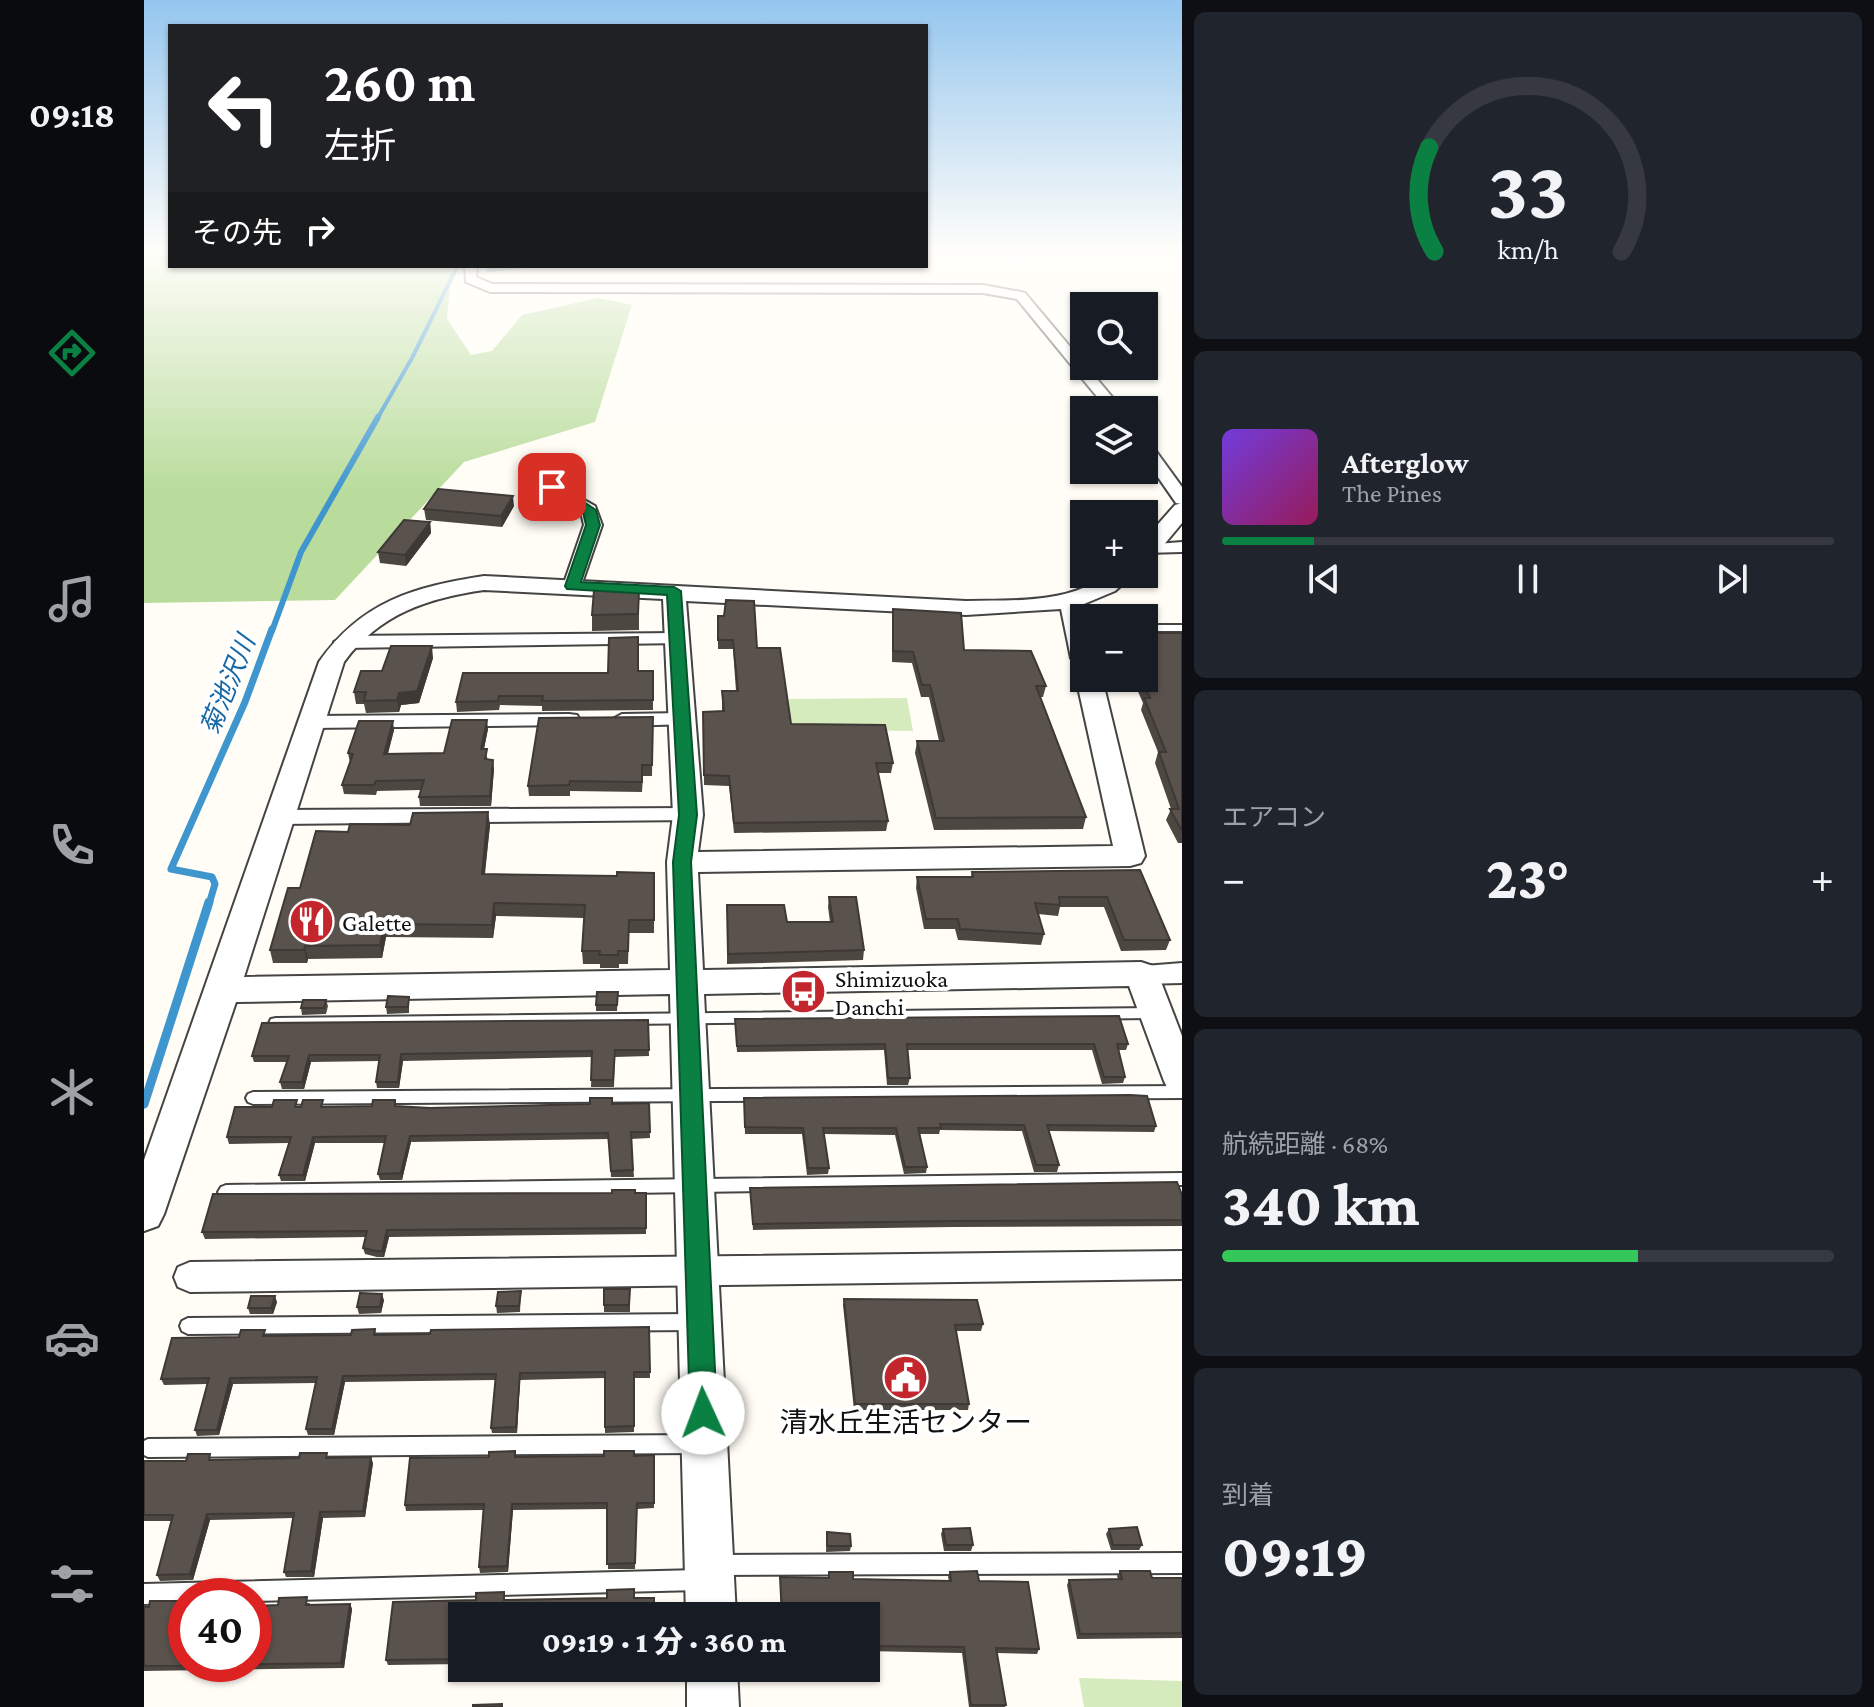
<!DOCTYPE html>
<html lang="ja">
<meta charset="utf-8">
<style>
:root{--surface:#171b24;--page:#20242c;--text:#f1f3f6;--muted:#9ea1a6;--line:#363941;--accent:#0b8043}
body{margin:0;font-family:"Crimson Pro","Noto Sans JP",serif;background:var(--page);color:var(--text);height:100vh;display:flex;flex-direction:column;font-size:30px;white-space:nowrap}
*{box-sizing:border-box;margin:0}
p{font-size:26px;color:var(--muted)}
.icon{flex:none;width:44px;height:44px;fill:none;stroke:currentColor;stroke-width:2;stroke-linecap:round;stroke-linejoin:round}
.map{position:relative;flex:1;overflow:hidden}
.sheet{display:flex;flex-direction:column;gap:12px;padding:12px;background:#0d0f14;width:692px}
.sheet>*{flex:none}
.hud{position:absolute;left:24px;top:24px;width:760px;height:244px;border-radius:0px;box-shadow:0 2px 6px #0004;background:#202124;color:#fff;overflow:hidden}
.fabs{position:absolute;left:926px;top:292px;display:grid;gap:16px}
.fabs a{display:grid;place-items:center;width:88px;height:88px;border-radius:0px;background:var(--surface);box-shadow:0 2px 6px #0004;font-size:40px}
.speed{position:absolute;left:24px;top:1578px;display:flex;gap:16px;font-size:40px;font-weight:700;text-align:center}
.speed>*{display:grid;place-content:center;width:104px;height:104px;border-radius:50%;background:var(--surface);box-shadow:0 2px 6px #0004;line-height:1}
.speed .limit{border:12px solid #d22;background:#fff;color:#111}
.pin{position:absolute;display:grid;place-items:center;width:68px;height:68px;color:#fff;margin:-34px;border-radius:16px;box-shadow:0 4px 12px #0006}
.me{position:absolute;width:88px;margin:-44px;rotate:358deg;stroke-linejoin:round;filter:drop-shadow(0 0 6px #0008)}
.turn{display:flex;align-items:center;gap:28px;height:168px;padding:0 24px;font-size:36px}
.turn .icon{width:104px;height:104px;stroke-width:2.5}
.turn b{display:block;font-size:56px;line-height:68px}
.then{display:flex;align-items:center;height:76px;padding:0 24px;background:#0003;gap:16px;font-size:30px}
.big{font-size:60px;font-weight:800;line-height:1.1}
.sheet .card{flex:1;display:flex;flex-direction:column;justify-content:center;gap:12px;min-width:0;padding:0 28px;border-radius:12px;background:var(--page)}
.sheet .dial{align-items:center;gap:0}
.dial svg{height:208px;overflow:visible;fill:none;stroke:var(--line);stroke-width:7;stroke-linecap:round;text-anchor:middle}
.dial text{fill:var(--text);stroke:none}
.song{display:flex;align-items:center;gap:24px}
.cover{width:96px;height:96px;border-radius:12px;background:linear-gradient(135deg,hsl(260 70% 55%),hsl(330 70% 35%))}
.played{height:8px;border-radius:4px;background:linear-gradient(90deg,var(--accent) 15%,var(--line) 15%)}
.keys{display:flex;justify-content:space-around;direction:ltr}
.heat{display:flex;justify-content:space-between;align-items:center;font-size:44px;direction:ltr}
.charge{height:12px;border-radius:6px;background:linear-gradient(90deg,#34c759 68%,var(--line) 0)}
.trip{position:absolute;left:304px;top:1602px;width:432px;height:80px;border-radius:0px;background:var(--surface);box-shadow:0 2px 6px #0004;font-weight:800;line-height:80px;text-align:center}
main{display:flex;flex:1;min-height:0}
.tab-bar{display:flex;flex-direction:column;width:144px;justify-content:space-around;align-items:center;background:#090b0e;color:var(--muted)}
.tab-bar .icon{width:56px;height:56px}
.tab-bar .selected{color:var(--accent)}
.tab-bar b{font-size:36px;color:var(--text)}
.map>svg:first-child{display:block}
</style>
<main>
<nav class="tab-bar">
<b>09:18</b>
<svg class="icon selected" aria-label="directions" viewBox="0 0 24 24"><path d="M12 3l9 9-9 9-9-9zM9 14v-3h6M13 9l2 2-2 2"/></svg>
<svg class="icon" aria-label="music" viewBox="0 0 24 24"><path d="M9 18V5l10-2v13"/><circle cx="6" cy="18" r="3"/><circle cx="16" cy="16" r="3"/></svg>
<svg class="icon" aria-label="phone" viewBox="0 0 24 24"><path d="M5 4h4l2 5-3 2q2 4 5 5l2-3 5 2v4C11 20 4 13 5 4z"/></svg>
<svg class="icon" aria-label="climate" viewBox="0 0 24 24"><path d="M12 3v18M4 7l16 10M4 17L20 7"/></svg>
<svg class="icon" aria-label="car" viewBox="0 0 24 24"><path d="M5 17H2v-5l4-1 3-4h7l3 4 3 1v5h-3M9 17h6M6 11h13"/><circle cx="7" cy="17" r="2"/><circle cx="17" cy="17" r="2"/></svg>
<svg class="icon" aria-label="filters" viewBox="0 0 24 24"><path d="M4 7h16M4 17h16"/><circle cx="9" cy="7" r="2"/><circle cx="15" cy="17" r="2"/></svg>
</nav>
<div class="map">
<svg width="1038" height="1707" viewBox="0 0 1038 1707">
<rect width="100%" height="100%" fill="#fffdf5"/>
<!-- green -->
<path fill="#d5ebbd" d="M763,698L769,731L621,729L646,699Z
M935,1678L1038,1681V1707H940Z"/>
<!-- forest -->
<path fill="#b9dc9c" d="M0,253H26V266H308L303,319L327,355L348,351L378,315L454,298L488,305L451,422L320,462L191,600L0,603Z"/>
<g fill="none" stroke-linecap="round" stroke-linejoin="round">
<!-- stream-far3 -->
<path stroke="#3f96cf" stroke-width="4" d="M344,270L382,266
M233,419L268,358L312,269"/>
<!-- stream-far2 -->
<path stroke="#3f96cf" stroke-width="6" d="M128,631L157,552L234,417"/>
<!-- stream-far1 -->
<path stroke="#3f96cf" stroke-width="7" d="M65,904L71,884L68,877L27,869L101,702L128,629"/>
<!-- stream -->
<path stroke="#3f96cf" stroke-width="9" d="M0,1104L65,902"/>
<defs>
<path id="service" d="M1000,625H1038V631H1000Z
M1009,1008L1014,1009L1016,1013L1014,1017L1009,1018L132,1028L127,1027L125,1023L127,1019L132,1018Z
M1038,1086V1098L109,1104L104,1102L102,1098L104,1094L109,1092Z
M1038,1173V1185L82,1199L77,1197L74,1192L77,1187L82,1185Z
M549,1314L555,1317L557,1322L555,1327L549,1330L44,1334L38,1331L36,1326L38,1321L44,1318Z
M552,1435L558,1438L561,1444L558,1450L552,1453L4,1457L0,1455V1441L4,1439Z
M1038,1553V1573L573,1575L566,1572L563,1565L566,1558L573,1555Z
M555,1570L562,1573L565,1580L562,1587L555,1590L110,1601V1596H42V1603L0,1604V1584Z"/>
<path id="minor" d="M321,266H333L332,277L348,284L839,285L877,292L881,293L979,410H964L873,299L839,293L346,292L322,282Z
M1000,441L1006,443L1038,487V504L1032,503L1000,457Z
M408,482L451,506L458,525L437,586L428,592L419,586L440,525L437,512L402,491L400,487L402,483Z
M1038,542V552L1000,553V545Z
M534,633L544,639L541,643L200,648L190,642L200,636Z
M538,713L549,719L546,724L478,726L467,720L478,714Z
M425,714L433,715L436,720L433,725L167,728L156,722L167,716Z
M544,808L552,810L556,815L552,820L134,824L126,822L122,817L126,812L134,810Z
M1038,963V983L997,984L988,981L984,974L988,967Z
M1038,1251V1279L46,1292L34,1287L30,1277L34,1267L46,1262Z"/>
<path id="tertiary" d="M1038,503V523L1008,559L1000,561V540L1031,505Z
M964,574H990L971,591L940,604L943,618H940V666L931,663L927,658L917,609L822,615L542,601L559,815L554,852L969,846L932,678L940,672V678H958L1001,856L997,863L986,866L554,872L559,970L997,962L1009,966L1014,974L1038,1036V1095L1025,1091L1020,1081L985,986L560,994L592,1616H542L526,994L92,1002L20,1214L14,1226L0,1231V1160L175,662C218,601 270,587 340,576L822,601C870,600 924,604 964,574ZM340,590L519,599L529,815L523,862L526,970L100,977L200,662C235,614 284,598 340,590Z
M543,1668H593L595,1707H543Z"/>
</defs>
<!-- service casing -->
<use href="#service" stroke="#444" stroke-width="4"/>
<!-- minor casing -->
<use href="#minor" stroke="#444" stroke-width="4"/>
<!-- tertiary casing -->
<use href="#tertiary" stroke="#444" stroke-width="4"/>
<!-- service -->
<use href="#service" fill="#fff" fill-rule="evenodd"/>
<!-- minor -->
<use href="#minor" fill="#fff" fill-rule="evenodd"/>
<!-- tertiary -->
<use href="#tertiary" fill="#fff" fill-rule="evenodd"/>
</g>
<!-- wall -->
<path fill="#4d4742" d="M370,506L358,527L282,520L280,509Z
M286,522L287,533L262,566L236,563L234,552Z
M495,591V630L448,631V615Z
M749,609L820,650L902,686L899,697H896L942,817L939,829L790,830L771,753L773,741H795L785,697H777L768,663L748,662V620Z
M574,616L613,648L647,724L749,763L747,773H734L744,821L742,831L590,833L585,786L560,785L559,712L578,711V691H592L589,649H574Z
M1038,633V843H1034L1022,820L1027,809L1011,763L1014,752L997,710L999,703L988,678H1000Z
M289,658L275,703L257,705L255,712L222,713L220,704H212L210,692L238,671Z
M494,671H509V710L398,711V706L356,705L355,710L313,712L312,702L464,673Z
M509,717L508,776H499L498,792L426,791V796H385L384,786Z
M344,729L340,749L344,760L350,769L347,806H276L275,797L277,790L233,791L232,795L200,794L198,785L206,763L204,753L250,730L244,754L300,753Z
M346,825L341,874L473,876L510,873V933H485L484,964H475V968H456V964H439L438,951L440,918L352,916L349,938L242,937L238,958L164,959L163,963H129L126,950L156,888L204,832Z
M996,870L1026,940L1022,950L977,951L960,907H916L914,916L894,914L900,934L897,945L814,940L811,929H780L772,888L773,877H827L828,872Z
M685,897L720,950L719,960L583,964V915L643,922H686L684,907Z
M474,992L473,1011H452V1005Z
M265,997V1013L243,1014L242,1007Z
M182,1000L184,1006L182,1014L158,1015L157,1008Z
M591,1019L984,1044L982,1050H974L981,1077L979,1083L958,1084L948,1050H763L766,1078L764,1085H743L740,1050L593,1052Z
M504,1020L505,1056L471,1057L470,1087H447L448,1057L259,1061L255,1088H233L232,1082L235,1061L167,1062L160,1089H138L136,1082L143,1062H110L108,1056Z
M600,1098L1012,1126L1010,1132L905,1131L915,1165L913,1172H890L878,1131L796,1130L795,1134H776L783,1167L782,1173L760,1174L751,1135L680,1134L685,1168L684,1174L663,1175L658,1134H601Z
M505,1103L506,1138L487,1139L490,1177H467L465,1139L267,1142L258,1180H236L234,1174L241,1143H171L161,1181H137L135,1175L145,1143L85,1144L83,1137L155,1107L253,1106L286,1108Z
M606,1188L1038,1195V1226L808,1227L609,1230Z
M491,1193H502V1234L245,1237L240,1257H233L221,1254L219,1248L222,1237L61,1239L58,1232Z
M460,1289H486V1312H460Z
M377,1291L376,1312L353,1313L352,1306Z
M700,1299L839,1324L837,1331H812L825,1404L824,1410H710L699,1305Z
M240,1300L237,1313L215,1314L213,1307Z
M133,1302L129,1314H106L104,1308Z
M505,1327L506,1378H490V1432L461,1433V1378L376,1380L373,1433H348L347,1428L351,1380L201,1382L190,1435H164L162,1429L172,1383L89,1384L75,1435L53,1436L51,1430L63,1384L20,1385L17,1379L95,1337L207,1335L231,1329L232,1335Z
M371,1451L372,1457L510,1455V1508L493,1509L491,1569H464L463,1509L369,1510L364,1572L336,1573L335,1567L339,1510L262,1511L261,1505L345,1457Z
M185,1458L229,1463L221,1517L179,1518L170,1577H142L140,1572L149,1518L66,1520L49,1580L16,1581L13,1575L28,1521H0V1461Z
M799,1529L829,1545L827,1551H800L797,1534Z
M965,1529L998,1545L995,1550H967L962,1534Z
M683,1532L707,1546L706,1551L682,1552Z
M976,1571L1008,1578H1038V1638L933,1639L923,1585L925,1580L974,1579L973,1576Z
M685,1572L709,1579L805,1581L804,1577L806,1572L835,1581L895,1649L893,1654L853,1653L862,1705L861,1707H825L818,1653L722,1651V1616H637L636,1577L684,1578Z
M361,1598V1600L490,1598L318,1616V1664L244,1665L242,1660L332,1600Z
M166,1603L165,1605L206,1604L208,1609L200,1668L0,1671V1607L134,1605Z"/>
<!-- shaded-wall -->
<path fill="#3f3936" d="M369,496L370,506L358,527L357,516Z
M286,522L287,533L262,566L261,555Z
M288,646L289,658L275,703L257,705L255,712L253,700L255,693Z
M343,720L344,729L338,758L337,749Z
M249,721L250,730L241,763L240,754Z
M349,760L350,769L347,806L346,796Z
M344,812L346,825L339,887L338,874Z
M350,903L352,916L349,938L348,925Z
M240,924L242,937L238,958L236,945Z
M161,946L164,959L163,963L160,950Z
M257,1054L259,1061L255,1088L254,1082Z
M165,1055L167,1062L160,1089L158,1082Z
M266,1136L267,1142L258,1180L257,1173Z
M169,1137L171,1143L161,1181L159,1175Z
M243,1230L245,1237L240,1257L238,1251Z
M238,1294L240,1300L237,1313L236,1307Z
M131,1296L133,1302L129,1314L127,1308Z
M376,1373V1380L373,1433L372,1427Z
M199,1376L201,1382L190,1435L188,1429Z
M86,1378L89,1384L75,1435L73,1430Z
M227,1457L229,1463L221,1517L219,1511Z
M368,1504L369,1510L364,1572L363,1566Z
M176,1512L179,1518L170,1577L167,1571Z
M63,1514L66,1520L49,1580L46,1574Z
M206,1604L208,1609L200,1668L197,1663Z"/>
<!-- building -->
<path fill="#5a524d" stroke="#3f3936" stroke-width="2" d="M294,489L369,496L357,516L280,509Z
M260,520L286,522L261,555L234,552Z
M450,590L495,591L494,614L448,615Z
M582,600L610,601L613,648H636L647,724L741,725L749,763H732L744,821L590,823L585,776L560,775L559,712L580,711L578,691H594L589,640H574V616H580Z
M749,609L817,613L820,650L887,651L902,686H892L942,817L792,818L773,741H800L786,685H778L769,652L749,651Z
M1000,633H1038V831L1026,809H1035L1015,752H1022L1000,698H1006L996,678H1000Z
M494,637V671H509V700L398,701L399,696H355L354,701L312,702L319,673H464L465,638Z
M247,646H288L273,691L255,693L253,700L220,701L222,692H210L217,671H238Z
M509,717L508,765H498V782L426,781L425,785L384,786L395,718Z
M308,720H343L337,749H343L341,759L349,760L346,796L275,797L280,780L232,781L230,785H198L209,754L204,753L215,721H249L240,754L300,753Z
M344,812L338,874L473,876V872L510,873V920H485L484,951H474V955H455L456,951H438L441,905L350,903L348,925L240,924L236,945L161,946L160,950H126L144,888H156L172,831L204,832L206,824L266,825L269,813Z
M996,870L1026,940H980L963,897H915L916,905L891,903L900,934L816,929L814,919H782L773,877H829L828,872Z
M685,897H712L720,950L584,954L583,905H640L643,922H689Z
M453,992H474L473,1005H452Z
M244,996L265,997L264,1007H242Z
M159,1000H182L180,1008H157Z
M975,1016L984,1044H973L981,1077H960L950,1044H763L766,1078H744L741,1044L593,1046L591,1019Z
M504,1020L505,1050H471L469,1080H447L448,1051L257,1054L254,1082H232L236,1055H165L158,1082H136L145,1056H108L118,1023Z
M986,1095L1003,1096L1012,1126L903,1125L915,1165H892L880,1125L796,1124L797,1128H774L783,1167H761L752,1128H679L685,1168H664L659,1128L601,1127L600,1098Z
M446,1098H468V1104L505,1103L506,1132H487L489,1170L467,1171L464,1133L266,1136L257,1173L234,1174L242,1136L169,1137L159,1175H135L147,1137H83L91,1107H128L130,1100H153L151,1107H157L159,1100H179L177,1107L228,1106L229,1100H251V1106L286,1108L446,1104Z
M1033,1182L1038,1195V1220L810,1221L609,1224L606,1188Z
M468,1190H491V1193H502V1228L243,1230L238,1251H232L219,1248L223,1231L58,1232L69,1194L468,1193Z
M460,1289H486L485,1305H460Z
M377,1291L375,1306H352L354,1292Z
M216,1293L238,1294L236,1307H213Z
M107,1296H131L127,1308H104Z
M700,1299L833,1300L839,1324L811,1325L825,1404H711Z
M505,1327L506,1372H490V1426L461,1427V1372L376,1373L372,1427L347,1428L352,1374L199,1376L188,1429H162L173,1377L86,1378L73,1430H51L65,1378L17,1379L28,1338L95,1337L97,1330H121L119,1336L207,1335L208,1330L231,1329L230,1335L286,1334L287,1330Z
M371,1451V1457L460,1456V1451H490V1456L510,1455V1503H493L491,1563L463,1564V1503L368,1504L363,1566L335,1567L340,1504L261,1505L266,1458L345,1457V1452Z
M156,1453H183L182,1458L227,1457L219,1511L176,1512L167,1571L140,1572L150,1513L63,1514L46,1574L13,1575L29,1515H0V1461H42L44,1454H66L65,1460L155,1458Z
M993,1527L998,1545H969L965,1529Z
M826,1528L829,1545H802L799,1529Z
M683,1532L706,1534L707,1546H683Z
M833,1571L835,1581L884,1582L895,1649L852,1648L862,1705H827L820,1647L722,1646V1616H638L636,1577L685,1578V1572H709V1579L807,1581L806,1572Z
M976,1571H1006L1008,1578H1038V1633L936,1634L925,1580L978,1579Z
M490,1589V1598H510V1616H318V1659L242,1660L249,1602L332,1600V1593L360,1592V1600L463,1598V1590Z
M163,1597L162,1605L206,1604L197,1663L0,1666V1607H5L6,1601H38L36,1607H42V1664H110V1606L134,1605L135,1598Z
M358,1704V1707H329V1705Z"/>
<!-- sky -->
<linearGradient id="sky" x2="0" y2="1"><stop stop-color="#95c6ee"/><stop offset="0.51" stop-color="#fffefa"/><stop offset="1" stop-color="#fffefa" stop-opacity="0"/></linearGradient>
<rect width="1038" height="492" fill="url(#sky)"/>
<!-- route -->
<path fill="#0b8043" stroke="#07532c" stroke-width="2" d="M404,484H413L452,510L456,525L437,582L530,587L537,591L553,815L547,862L573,1413L569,1423L559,1426L550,1423L546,1413L529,862L535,815L523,595L423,589L421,586L442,525L439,512L404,489Z"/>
<!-- icons -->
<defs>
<symbol id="restaurant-disc" viewBox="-11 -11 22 22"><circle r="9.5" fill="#c4262e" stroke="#fff"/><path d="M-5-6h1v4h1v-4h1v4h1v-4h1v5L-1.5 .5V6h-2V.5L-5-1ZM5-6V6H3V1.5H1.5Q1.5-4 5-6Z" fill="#fff"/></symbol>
<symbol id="bus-disc" viewBox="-11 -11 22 22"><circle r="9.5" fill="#c4262e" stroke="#fff"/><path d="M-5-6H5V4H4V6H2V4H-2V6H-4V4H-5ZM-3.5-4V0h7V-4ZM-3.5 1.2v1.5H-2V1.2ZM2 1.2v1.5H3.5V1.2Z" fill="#fff"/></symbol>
<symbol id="civic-disc" viewBox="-11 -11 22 22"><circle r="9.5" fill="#c4262e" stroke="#fff"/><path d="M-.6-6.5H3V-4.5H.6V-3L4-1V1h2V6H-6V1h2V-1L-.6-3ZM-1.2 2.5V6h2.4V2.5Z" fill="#fff"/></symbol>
</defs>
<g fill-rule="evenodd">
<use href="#restaurant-disc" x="142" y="896" width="51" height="51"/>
<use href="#bus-disc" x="634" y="966" width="51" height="51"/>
<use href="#civic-disc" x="736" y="1352" width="51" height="51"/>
</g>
<g text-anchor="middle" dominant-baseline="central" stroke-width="8" stroke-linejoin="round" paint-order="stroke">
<!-- poi labels -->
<g font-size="24" fill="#111" stroke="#fff" text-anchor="start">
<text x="198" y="922">Galette</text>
<text x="691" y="978">Shimizuoka<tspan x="691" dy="28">Danchi</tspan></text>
</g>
<!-- water labels -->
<g font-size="26" font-style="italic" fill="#1768a6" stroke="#fff">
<text transform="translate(84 685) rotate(-68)">菊池沢川</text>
</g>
<!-- near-poi labels -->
<g font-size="28" fill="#111" stroke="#fff">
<text x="762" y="1422">清水丘生活センター</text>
</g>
</g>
</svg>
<div class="fabs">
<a><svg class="icon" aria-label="search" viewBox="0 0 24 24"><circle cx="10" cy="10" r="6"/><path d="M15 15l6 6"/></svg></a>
<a><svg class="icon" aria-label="layers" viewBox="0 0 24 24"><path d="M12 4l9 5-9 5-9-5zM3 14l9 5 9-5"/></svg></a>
<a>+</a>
<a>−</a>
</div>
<div class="speed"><div class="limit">40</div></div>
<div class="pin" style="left:408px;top:487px;background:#d93025"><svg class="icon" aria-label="arrive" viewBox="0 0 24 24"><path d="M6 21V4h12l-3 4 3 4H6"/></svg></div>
<svg class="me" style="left:559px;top:1413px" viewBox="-20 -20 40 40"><circle r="19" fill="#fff"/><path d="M0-13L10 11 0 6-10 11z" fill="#0b8043"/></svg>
<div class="trip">09:19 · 1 分 · 360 m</div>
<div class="hud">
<div class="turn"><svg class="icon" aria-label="left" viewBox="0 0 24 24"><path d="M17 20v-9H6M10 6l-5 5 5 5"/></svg><div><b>260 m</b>左折</div></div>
<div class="then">その先<svg class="icon" aria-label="right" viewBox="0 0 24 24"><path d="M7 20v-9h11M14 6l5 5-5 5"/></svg></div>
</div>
</div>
<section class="sheet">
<div class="card dial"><svg viewBox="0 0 100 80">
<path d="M14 69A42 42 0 1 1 86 69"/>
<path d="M14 69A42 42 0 0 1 12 29" stroke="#0b8043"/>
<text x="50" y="56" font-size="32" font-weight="700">33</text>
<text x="50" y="72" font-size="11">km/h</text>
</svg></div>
<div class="card">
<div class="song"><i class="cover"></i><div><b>Afterglow</b><p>The Pines</p></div></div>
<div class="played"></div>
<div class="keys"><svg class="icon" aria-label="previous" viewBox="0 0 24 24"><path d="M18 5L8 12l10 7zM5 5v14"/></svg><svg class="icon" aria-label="pause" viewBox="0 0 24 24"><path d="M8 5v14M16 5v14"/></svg><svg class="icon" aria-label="next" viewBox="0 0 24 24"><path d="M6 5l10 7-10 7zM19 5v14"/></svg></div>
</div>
<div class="card"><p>エアコン</p>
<div class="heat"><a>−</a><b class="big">23°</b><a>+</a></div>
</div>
<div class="card"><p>航続距離 · 68%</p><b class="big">340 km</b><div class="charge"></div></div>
<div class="card"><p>到着</p><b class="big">09:19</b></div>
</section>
</main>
